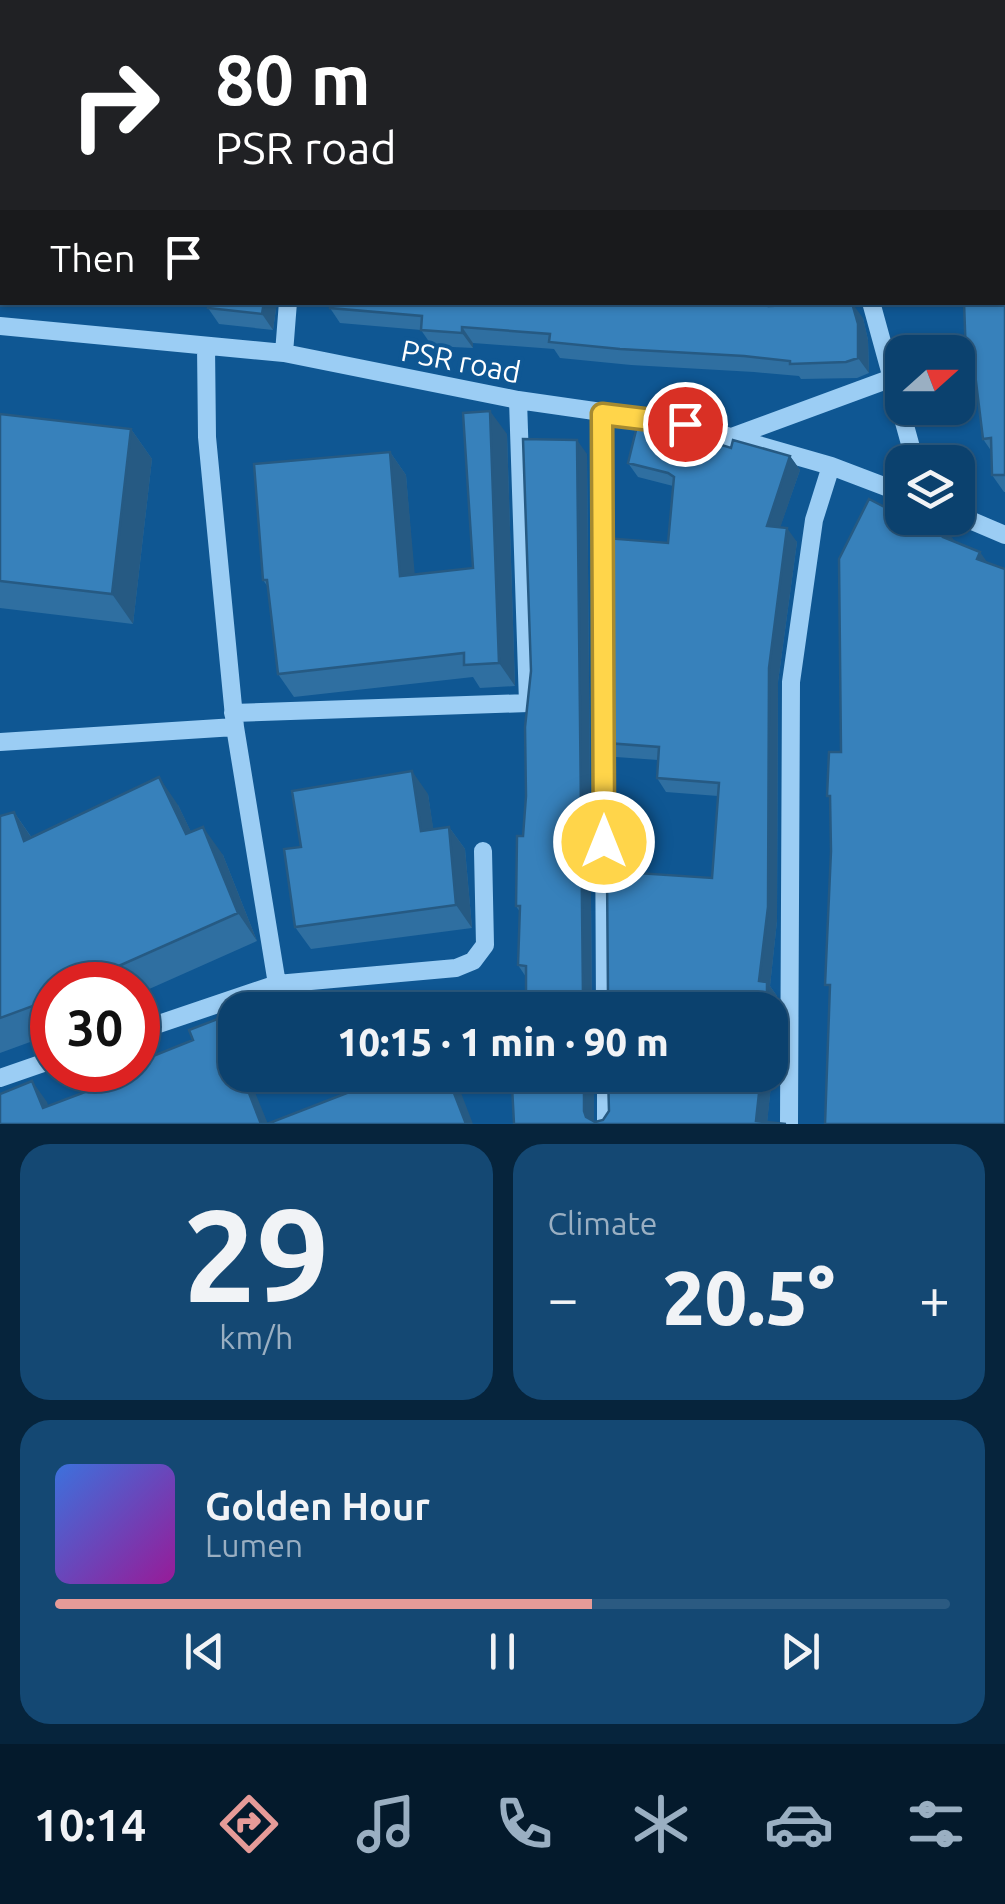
<!DOCTYPE html>
<meta charset="utf-8">
<style>
:root{--surface:#0b416e;--page:#144873;--text:#f1f3f6;--muted:#9aafc2;--line:#2b5a81;--accent:#e69b98}
body{margin:0;font-family:Ubuntu,sans-serif;background:var(--page);color:var(--text);height:100vh;display:flex;flex-direction:column;font-size:38px;white-space:nowrap}
*{box-sizing:border-box;margin:0}
p{font-size:32px;color:var(--muted)}
.icon{flex:none;width:55px;height:55px;fill:none;stroke:currentColor;stroke-width:2;stroke-linecap:round;stroke-linejoin:round}
.map{position:relative;height:1124px;overflow:hidden}
.side{display:flex;flex-direction:column;gap:20px;padding:20px;background:#06243c;flex:1}
.side>*{flex:none}
.hud{position:absolute;left:0px;top:0px;width:1005px;height:305px;box-shadow:0 2px 8px #0004,0 0 0 2px var(--line);background:#202124;color:#fff;overflow:hidden}
.needle{width:65px;rotate:69deg}
.fabs{position:absolute;left:885px;top:335px;display:grid;gap:20px}
.fabs a{display:grid;place-items:center;width:90px;height:90px;border-radius:20px;background:var(--surface);box-shadow:0 2px 8px #0004,0 0 0 2px var(--line);font-size:50px}
.speed{position:absolute;left:30px;top:962px;display:flex;gap:20px;font-size:50px;font-weight:700;text-align:center}
.speed>*{display:grid;place-content:center;width:130px;height:130px;border-radius:50%;background:var(--surface);box-shadow:0 2px 8px #0004,0 0 0 2px var(--line);line-height:1}
.speed .limit{border:15px solid #d22;background:#fff;color:#111}
.pin{position:absolute;display:grid;place-items:center;width:85px;height:85px;color:#fff;margin:-42px;border:5px solid #fff;border-radius:50%;box-shadow:0 2px 10px #0007}
.me{position:absolute;width:110px;margin:-55px;rotate:0deg;stroke-linejoin:round;filter:drop-shadow(0 0 8px #0008)}
.turn{display:flex;align-items:center;gap:35px;height:210px;padding:0 50px;font-size:45px}
.turn .icon{width:130px;height:130px;stroke-width:2.5}
.turn b{display:block;font-size:70px;line-height:85px}
.then{display:flex;align-items:center;height:95px;padding:0 50px;background:#0003;gap:20px;font-size:38px}
.big{font-size:75px;font-weight:800;line-height:1.1}
.side .card{flex:1;display:flex;flex-direction:column;justify-content:center;gap:15px;min-width:0;padding:0 35px;border-radius:30px;background:var(--page)}
.side .dial{align-items:center;gap:0}
.dial b{font-size:130px;line-height:1}
.song{display:flex;align-items:center;gap:30px}
.cover{width:120px;height:120px;border-radius:15px;background:linear-gradient(135deg,hsl(220 70% 55%),hsl(300 70% 35%))}
.played{height:10px;border-radius:5px;background:linear-gradient(90deg,var(--accent) 60%,var(--line) 60%)}
.keys{display:flex;justify-content:space-around;direction:ltr}
.heat{display:flex;justify-content:space-between;align-items:center;font-size:55px;direction:ltr}
.side .tiles{flex:1;display:grid;gap:20px;grid-template-columns:1fr 1fr}
.card:last-child{grid-column:span 2}
.trip{position:absolute;left:218px;top:992px;width:570px;height:100px;border-radius:30px;background:var(--surface);box-shadow:0 2px 8px #0004,0 0 0 2px var(--line);font-weight:800;line-height:100px;text-align:center}
.menu{display:flex;height:160px;justify-content:space-around;align-items:center;background:#041a2c;color:var(--muted)}
.menu .icon{width:70px;height:70px}
.menu .current{color:var(--accent)}
.menu b{font-size:45px;color:var(--text)}
.map>svg:first-child{display:block}
</style>
<div class="map">
<svg width="1005" height="1124" viewBox="0 0 1005 1124">
<rect width="100%" height="100%" fill="#0f5793"/>
<g fill="none" stroke-linecap="round" stroke-linejoin="round">
<!-- minor -->
<path stroke="#9bcdf4" stroke-width="18" d="M764,0L765,2
M939,0L940,2
M0,107H2
M871,302L915,462
M0,326L284,353L518,400L685,424L831,466L902,493
M284,353L288,302
M602,414L605,1010
M729,438L892,378
M958,515L1005,535
M233,713L528,703L518,400
M0,742L235,727
M277,984L456,968L473,961L485,945L483,851
M138,1031L277,984L235,727L207,437L206,346
M606,1075V1124
M0,1078L52,1060
M789,1124L791,682L814,520L831,466"/>
</g>
<!-- wall -->
<path fill="#2f6fa1" d="M1005,0V492H1004L992,475V452L983,439L979,402L967,385Z
M180,302H277L273,330L219,324L208,308V305Z
M772,306L863,318L868,340L869,373L857,378L801,379L799,376L754,372L631,365L560,358L554,349L473,343V348L432,346L421,330L340,323L330,308Z
M0,414L131,429L152,459L133,624L0,608Z
M678,431L731,448L790,456L800,470L780,527L797,542L778,682L777,921L770,986L777,996V1029L767,1122L514,1124L542,1085L594,1075V1122H595L770,1075L526,1010V977L518,965L520,912L516,906L523,836L587,454L592,1007H601L712,878L718,796L666,792L657,778L658,760L616,757L607,743L668,543L673,486L638,477L628,463Z
M507,434L515,686L480,688L473,677L294,697L278,674L268,587L263,580L390,452L406,475L414,575L473,568Z
M428,794L433,829L449,827L465,849L472,928L311,949L295,927L301,847Z
M178,805L191,832L223,855L257,941L138,994V985H52V1034L0,1053V816L14,812L32,838Z"/>
<!-- shaded-wall -->
<path fill="#265a83" d="M264,302H277L273,330L262,314Z
M852,303L863,318L868,340L869,373L858,358Z
M462,327L473,343V348L462,333Z
M490,411L507,434L515,686L499,663Z
M131,429L152,459L133,624L112,594Z
M577,440L587,454L592,1010H591L583,996Z
M390,452L406,475L417,599L400,576Z
M790,456L800,470L776,540L767,526Z
M787,528L797,542L778,682L777,921L770,986L777,996V1029L767,1124L756,1121L761,1075H770V1010H767L759,981L769,668Z
M946,529L956,543L943,537Z
M980,552L990,566L977,559Z
M412,771L428,794L437,853L421,831Z
M159,777L178,805L206,862L186,834Z
M14,812L33,840L24,841Z
M203,827L223,855L257,941L238,913Z
M449,827L465,849L472,928L456,905Z
M220,1018L235,1041V1057Z
M242,1075H248L268,1124H261Z
M447,1075H451L458,1085L473,1124H466Z
M584,1075H594V1124L586,1117L584,1111Z
M32,1081L47,1102L55,1124L43,1108Z"/>
<!-- building -->
<path fill="#3781bb" stroke="#265a83" stroke-width="2.5" d="M0,0L45,2H2V36H0Z
M248,0H705V2H249Z
M824,0H917L918,2H814Z
M956,0H1005V475H992L991,438L983,439L976,382L967,385L964,302H1002V2H956Z
M209,302H264L262,314L208,308Z
M330,302H769V306L852,303L858,324V358L846,362L790,364V361L744,356L620,349L549,342L550,334L462,327V333L421,330L422,316L330,308Z
M490,411L499,663L464,665V653L278,674L267,580H263L254,464L390,452L400,576L473,568L463,413Z
M0,414L131,429L112,594L0,581Z
M639,418L672,422L670,429L731,448L733,440L790,456L767,526L787,528L769,668L768,907L759,981L767,982V1010H526V966L518,965L520,906H516L517,836H523L526,796L525,727L531,671L523,439L577,440L583,996L588,1006L601,1007L608,996L607,871L712,878L719,783L657,778L659,747L607,743L606,538L668,543L674,477L668,473L628,463Z
M869,499L902,516V518L912,520L913,518H917L946,529L943,537L980,552L977,559L1005,569V1124H825L830,985H825L831,851L830,796H827L829,752H841L839,559Z
M412,771L421,831L449,827L456,905L295,927L284,849L301,847L292,791Z
M159,777L186,834L203,827L238,913L76,985H52V999L0,1018V816L14,812L24,841Z
M220,1018L235,1057V1075H242L261,1124H0V1094L32,1081L43,1108L122,1078L118,1070H138V1062L193,1040L189,1030Z
M378,1075H401L403,1080L417,1075H447L466,1124H267L365,1086L363,1081Z
M542,1075H584V1111L586,1117L595,1122L603,1120L609,1111L608,1075H761L756,1121L786,1124H514L512,1086L542,1085Z"/>
<g fill="none" stroke-linecap="round" stroke-linejoin="round">
<defs>
<path id="route" d="M604,842L602,414L685,424"/>
</defs>
<!-- route casing -->
<use href="#route" stroke="#a68a30" stroke-width="25"/>
<!-- route -->
<use href="#route" stroke="#ffd54a" stroke-width="18"/>
</g>
<g text-anchor="middle" dominant-baseline="central" stroke-width="8" stroke-linejoin="round" paint-order="stroke">
<!-- street labels -->
<g font-size="30" fill="#fff" stroke="#0f5793">
<text transform="translate(461 361) rotate(11)">PSR road</text>
</g>
</g>
</svg>
<div class="fabs">
<a><svg class="needle" viewBox="-14 -14 28 28"><path d="M0-13l5 13h-10z" fill="#e53935"/><path d="M0 13l5-13h-10z" fill="#9aafc2"/></svg></a>
<a><svg class="icon" aria-label="layers" viewBox="0 0 24 24"><path d="M12 4l9 5-9 5-9-5zM3 14l9 5 9-5"/></svg></a>
</div>
<div class="speed"><div class="limit">30</div></div>
<div class="pin" style="left:685px;top:424px;background:#d93025"><svg class="icon" aria-label="arrive" viewBox="0 0 24 24"><path d="M6 21V4h12l-3 4 3 4H6"/></svg></div>
<svg class="me" style="left:604px;top:842px" viewBox="-20 -20 40 40"><circle r="17" fill="#ffd54a" stroke="#fff" stroke-width="3"/><path d="M0-11L8 9 0 5-8 9z" fill="#fff"/></svg>
<div class="trip">10:15 · 1 min · 90 m</div>
<div class="hud">
<div class="turn"><svg class="icon" aria-label="right" viewBox="0 0 24 24"><path d="M7 20v-9h11M14 6l5 5-5 5"/></svg><div><b>80 m</b>PSR road</div></div>
<div class="then">Then<svg class="icon" aria-label="arrive" viewBox="0 0 24 24"><path d="M6 21V4h12l-3 4 3 4H6"/></svg></div>
</div>
</div>
<section class="side">
<div class="tiles">
<div class="card dial"><b>29</b><p>km/h</p></div>
<div class="card"><p>Climate</p>
<div class="heat"><a>−</a><b class="big">20.5°</b><a>+</a></div>
</div>
<div class="card">
<div class="song"><i class="cover"></i><div><b>Golden Hour</b><p>Lumen</p></div></div>
<div class="played"></div>
<div class="keys"><svg class="icon" aria-label="previous" viewBox="0 0 24 24"><path d="M18 5L8 12l10 7zM5 5v14"/></svg><svg class="icon" aria-label="pause" viewBox="0 0 24 24"><path d="M8 5v14M16 5v14"/></svg><svg class="icon" aria-label="next" viewBox="0 0 24 24"><path d="M6 5l10 7-10 7zM19 5v14"/></svg></div>
</div>
</div>
</section>
<nav class="menu">
<b>10:14</b>
<svg class="icon current" aria-label="directions" viewBox="0 0 24 24"><path d="M12 3l9 9-9 9-9-9zM9 14v-3h6M13 9l2 2-2 2"/></svg>
<svg class="icon" aria-label="music" viewBox="0 0 24 24"><path d="M9 18V5l10-2v13"/><circle cx="6" cy="18" r="3"/><circle cx="16" cy="16" r="3"/></svg>
<svg class="icon" aria-label="phone" viewBox="0 0 24 24"><path d="M5 4h4l2 5-3 2q2 4 5 5l2-3 5 2v4C11 20 4 13 5 4z"/></svg>
<svg class="icon" aria-label="climate" viewBox="0 0 24 24"><path d="M12 3v18M4 7l16 10M4 17L20 7"/></svg>
<svg class="icon" aria-label="car" viewBox="0 0 24 24"><path d="M5 17H2v-5l4-1 3-4h7l3 4 3 1v5h-3M9 17h6M6 11h13"/><circle cx="7" cy="17" r="2"/><circle cx="17" cy="17" r="2"/></svg>
<svg class="icon" aria-label="filters" viewBox="0 0 24 24"><path d="M4 7h16M4 17h16"/><circle cx="9" cy="7" r="2"/><circle cx="15" cy="17" r="2"/></svg>
</nav>
